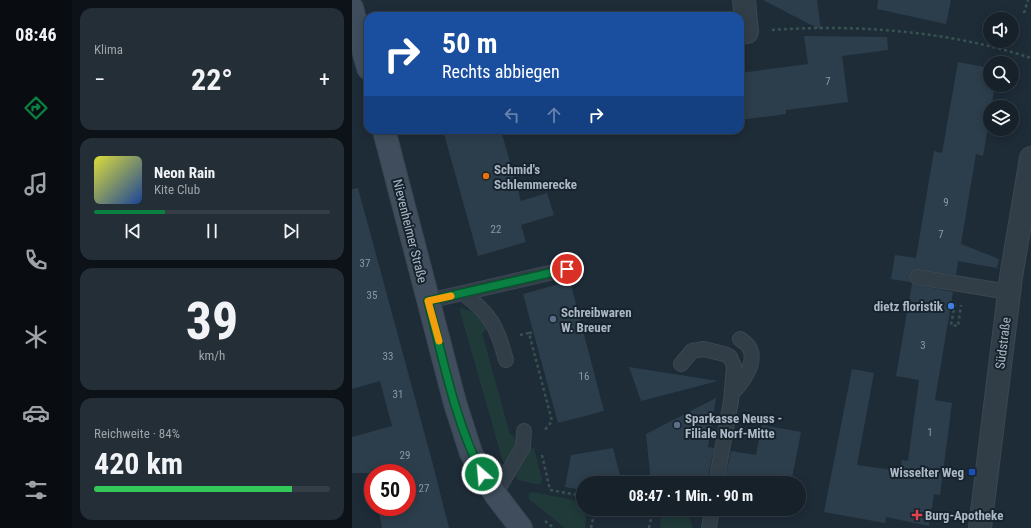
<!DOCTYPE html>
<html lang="de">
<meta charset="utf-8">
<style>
:root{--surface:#16212a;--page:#232e36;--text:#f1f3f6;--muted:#9ea3a8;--line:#353e47;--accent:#0b8043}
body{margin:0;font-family:"Roboto Condensed",sans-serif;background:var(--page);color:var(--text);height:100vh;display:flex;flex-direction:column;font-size:15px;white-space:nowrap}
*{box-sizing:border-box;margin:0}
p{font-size:13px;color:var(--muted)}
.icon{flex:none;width:22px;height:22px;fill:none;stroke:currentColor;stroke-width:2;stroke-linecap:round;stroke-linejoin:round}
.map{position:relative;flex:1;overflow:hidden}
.drawer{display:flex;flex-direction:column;gap:8px;padding:8px;background:#0c1217;width:280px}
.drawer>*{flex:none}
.guide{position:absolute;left:12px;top:12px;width:380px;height:122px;border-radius:12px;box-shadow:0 2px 10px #0003,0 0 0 1px var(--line);background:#1a4fa0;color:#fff;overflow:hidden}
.fabs{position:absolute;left:631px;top:12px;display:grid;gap:8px}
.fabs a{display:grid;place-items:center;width:36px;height:36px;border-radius:50%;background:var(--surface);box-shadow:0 2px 10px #0003,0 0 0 1px var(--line);font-size:20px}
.speed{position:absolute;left:12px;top:464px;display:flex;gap:8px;font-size:20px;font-weight:700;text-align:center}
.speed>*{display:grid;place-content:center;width:52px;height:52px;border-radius:50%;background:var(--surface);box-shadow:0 2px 10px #0003,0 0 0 1px var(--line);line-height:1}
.speed .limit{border:6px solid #d22;background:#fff;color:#111}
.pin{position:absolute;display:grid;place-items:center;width:34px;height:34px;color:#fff;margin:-17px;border:2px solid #fff;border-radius:50%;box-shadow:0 1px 4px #0007}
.me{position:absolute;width:44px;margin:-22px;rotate:333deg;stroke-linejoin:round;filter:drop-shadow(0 0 3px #0008)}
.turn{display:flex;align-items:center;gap:14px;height:84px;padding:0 12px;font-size:18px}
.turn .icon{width:52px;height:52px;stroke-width:2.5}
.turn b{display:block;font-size:28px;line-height:34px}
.lanes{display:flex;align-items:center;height:38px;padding:0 12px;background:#0003;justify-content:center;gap:20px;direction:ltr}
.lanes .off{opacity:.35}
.big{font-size:30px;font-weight:700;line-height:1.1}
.drawer .widget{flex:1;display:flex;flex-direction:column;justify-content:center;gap:6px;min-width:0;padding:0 14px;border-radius:12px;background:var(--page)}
.drawer .dial{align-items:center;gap:0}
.dial b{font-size:52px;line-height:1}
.song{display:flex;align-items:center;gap:12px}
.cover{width:48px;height:48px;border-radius:6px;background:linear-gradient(135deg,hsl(60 70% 55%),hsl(220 70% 35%))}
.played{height:4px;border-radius:2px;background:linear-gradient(90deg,var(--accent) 30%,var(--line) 30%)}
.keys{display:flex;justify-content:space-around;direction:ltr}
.heat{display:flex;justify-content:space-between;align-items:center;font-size:22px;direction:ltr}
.charge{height:6px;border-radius:3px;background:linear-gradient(90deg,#34c759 84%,var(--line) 0)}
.trip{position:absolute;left:224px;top:476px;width:230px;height:40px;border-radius:20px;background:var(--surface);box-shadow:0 2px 10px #0003,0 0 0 1px var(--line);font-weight:700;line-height:40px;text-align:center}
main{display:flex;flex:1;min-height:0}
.tab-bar{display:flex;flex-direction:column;width:72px;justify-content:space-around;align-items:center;background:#090d11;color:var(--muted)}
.tab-bar .icon{width:28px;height:28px}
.tab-bar .active{color:var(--accent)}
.tab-bar b{font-size:18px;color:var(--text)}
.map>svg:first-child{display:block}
</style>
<main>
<nav class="tab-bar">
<b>08:46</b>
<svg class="icon active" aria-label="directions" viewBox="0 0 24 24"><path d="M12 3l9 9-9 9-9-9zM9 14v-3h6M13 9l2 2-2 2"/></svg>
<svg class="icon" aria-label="music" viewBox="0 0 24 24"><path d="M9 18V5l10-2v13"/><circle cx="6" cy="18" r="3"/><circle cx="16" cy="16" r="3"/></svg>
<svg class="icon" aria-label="phone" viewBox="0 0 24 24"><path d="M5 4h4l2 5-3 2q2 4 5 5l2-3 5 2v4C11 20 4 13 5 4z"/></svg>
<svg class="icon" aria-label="climate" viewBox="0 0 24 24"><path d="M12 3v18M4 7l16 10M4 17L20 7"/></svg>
<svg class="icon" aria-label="car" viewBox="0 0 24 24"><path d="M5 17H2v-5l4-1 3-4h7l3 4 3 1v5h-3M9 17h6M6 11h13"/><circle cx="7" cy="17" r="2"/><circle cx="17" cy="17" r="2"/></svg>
<svg class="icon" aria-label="filters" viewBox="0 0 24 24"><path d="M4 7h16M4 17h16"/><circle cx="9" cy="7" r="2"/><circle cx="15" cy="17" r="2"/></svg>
</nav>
<section class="drawer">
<div class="widget"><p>Klima</p>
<div class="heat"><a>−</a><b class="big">22°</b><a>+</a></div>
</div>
<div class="widget">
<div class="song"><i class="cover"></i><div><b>Neon Rain</b><p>Kite Club</p></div></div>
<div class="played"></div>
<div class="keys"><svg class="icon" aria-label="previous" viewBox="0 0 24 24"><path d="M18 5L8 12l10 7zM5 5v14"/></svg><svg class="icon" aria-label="pause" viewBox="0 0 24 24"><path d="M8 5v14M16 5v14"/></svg><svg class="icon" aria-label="next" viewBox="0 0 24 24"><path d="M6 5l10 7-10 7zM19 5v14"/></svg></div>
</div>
<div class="widget dial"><b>39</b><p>km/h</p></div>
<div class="widget"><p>Reichweite · 84%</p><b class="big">420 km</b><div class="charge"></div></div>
</section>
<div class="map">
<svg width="679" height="528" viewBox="0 0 679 528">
<rect width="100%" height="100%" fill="#1e2c38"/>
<!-- green -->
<path fill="#203939" d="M107,308C120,309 129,318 136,329L130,333L158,434L162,437L165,444L159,457L151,462Z
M182,448L190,479L188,485L166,480L163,476L177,449Z
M181,492L231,502V509H235L233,528H213L177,499V493Z
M309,514L337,517L341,528H308Z"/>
<!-- building -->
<path fill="#2c3e4c" d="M411,0H465L469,30Z
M526,0H599L594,24L525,9Z
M452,36L535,37L536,50L490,56L496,102L434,110V114L388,120V73L456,64Z
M606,62L638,68V85H643L631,156L624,154L609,244L647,259L645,268L606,261L604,275L566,269L558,272L557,276L558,282L539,279L543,255L564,258L582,151L590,153Z
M91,130H149L169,201L195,193L202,215L169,225L174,242L126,256Z
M6,188L80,461L97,528H30L26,507H55V473H21V484L19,473H0V437L40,426L28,381L0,389V189Z
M218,281L252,411L206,423L171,294Z
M560,284L601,292L583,400L600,403L588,495L582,494L577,526L534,517L533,523L472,512L500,369L522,373L505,465L548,471L550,460L556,461L567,380L544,376Z
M277,367L366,381L289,401Z
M364,398L356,447L362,448L356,477H353L352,483H299L294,434Z
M410,425L449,432L439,483H410L373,479L379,451L404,455Z
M261,448L270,483H231V490L213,487L219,455Z"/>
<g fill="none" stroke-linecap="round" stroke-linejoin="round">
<defs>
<path id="lane" d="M565,277L657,292
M111,293C139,315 145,326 154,360
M76,301L215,269
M329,364L340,351L352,349L372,354L378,357L382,366L379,401L364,483
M380,393C390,383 406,362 397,347C395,344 391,341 388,339
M143,494L171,447L172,431
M357,528L360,509"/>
<path id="street" d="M392,0L395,32
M628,528L659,277L679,158"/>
<path id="secondary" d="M0,8L16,68
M32,130L103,403L119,453L143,494L169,528"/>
</defs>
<!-- lane casing -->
<use href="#lane" stroke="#3b4752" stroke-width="16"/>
<!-- street casing -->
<use href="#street" stroke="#3b4752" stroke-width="24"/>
<!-- secondary casing -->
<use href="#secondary" stroke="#3b4752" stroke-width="24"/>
<!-- path -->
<path stroke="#385251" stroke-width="2.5" stroke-dasharray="3 3" stroke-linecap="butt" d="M672,13L676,0
M420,30C505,24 597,31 679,58
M603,304L599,325L606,326L609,305
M177,333L182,332
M168,335L177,333L200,421L192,431
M190,455L198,490L231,496
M307,509L339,514
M193,521L202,528
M239,528L243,509
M297,528L301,509"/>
<!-- lane -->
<use href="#lane" stroke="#313e48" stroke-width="14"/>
<!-- street -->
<use href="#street" stroke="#313e48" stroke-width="22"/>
<!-- secondary -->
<use href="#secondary" stroke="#3f4d5c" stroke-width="22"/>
</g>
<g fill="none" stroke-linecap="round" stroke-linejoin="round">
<defs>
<path id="route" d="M130,474C103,421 91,359 76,301L215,269"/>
</defs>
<!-- route casing -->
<use href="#route" stroke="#07532c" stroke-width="10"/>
<!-- route -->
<use href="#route" stroke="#0b8043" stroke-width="7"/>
<!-- slow -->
<path stroke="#f59e0b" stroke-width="7" d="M87,341L76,301L99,296"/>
</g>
<!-- markers -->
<circle fill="#e8710a" stroke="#17232d" stroke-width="1.5" cx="134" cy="176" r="4"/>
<circle fill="#3f7fe0" stroke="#17232d" stroke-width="1.5" cx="599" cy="306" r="4"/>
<g fill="#5c6f8a" stroke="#17232d" stroke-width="1.5">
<circle cx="201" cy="319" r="4"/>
<circle cx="325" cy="425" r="4"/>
</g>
<rect fill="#1a4fb4" stroke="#17232d" stroke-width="1.5" x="616" y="468" width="8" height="8" rx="2"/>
<path fill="#e0444e" stroke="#17232d" stroke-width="1.5" d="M563 509h4v4h4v4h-4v4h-4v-4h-4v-4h4z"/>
<g text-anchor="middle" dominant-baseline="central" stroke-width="4" stroke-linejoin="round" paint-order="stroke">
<!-- number labels -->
<g font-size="11" fill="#8a98a6">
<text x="476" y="81">7</text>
<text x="594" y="202">9</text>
<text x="144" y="229">22</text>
<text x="589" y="234">7</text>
<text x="13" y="263">37</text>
<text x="20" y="295">35</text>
<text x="571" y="345">3</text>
<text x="36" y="356">33</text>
<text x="232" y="376">16</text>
<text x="46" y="394">31</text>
<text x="578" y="432">1</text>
<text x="53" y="455">29</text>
<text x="72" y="488">27</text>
</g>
<!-- poi labels -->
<g font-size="13" font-weight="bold" fill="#abb8c6" stroke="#17232d" text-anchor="start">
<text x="142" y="169">Schmid's<tspan x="142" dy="15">Schlemmerecke</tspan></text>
<text x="591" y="306" text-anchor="end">dietz floristik</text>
<text x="209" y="312">Schreibwaren<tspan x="209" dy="15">W. Breuer</tspan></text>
<text x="333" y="418">Sparkasse Neuss -<tspan x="333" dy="15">Filiale Norf-Mitte</tspan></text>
<text x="612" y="472" text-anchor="end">Wisselter Weg</text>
<text x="573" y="515">Burg-Apotheke</text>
</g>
<!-- street labels -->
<g font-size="13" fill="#abb8c6" stroke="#17232d">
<text transform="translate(58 231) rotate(76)">Nievenheimer Straße</text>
<text transform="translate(651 343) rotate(-83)">Südstraße</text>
</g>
</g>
</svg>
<div class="fabs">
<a><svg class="icon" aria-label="sound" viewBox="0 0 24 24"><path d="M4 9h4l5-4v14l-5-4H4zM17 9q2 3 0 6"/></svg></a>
<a><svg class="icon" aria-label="search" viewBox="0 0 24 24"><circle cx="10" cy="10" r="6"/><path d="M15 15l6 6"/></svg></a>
<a><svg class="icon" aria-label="layers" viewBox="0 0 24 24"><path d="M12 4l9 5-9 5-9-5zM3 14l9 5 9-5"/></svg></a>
</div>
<div class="speed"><div class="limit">50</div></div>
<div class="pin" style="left:215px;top:269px;background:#d93025"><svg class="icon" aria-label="arrive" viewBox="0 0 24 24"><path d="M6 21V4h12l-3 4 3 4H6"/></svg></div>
<svg class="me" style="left:130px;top:474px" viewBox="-20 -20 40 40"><circle r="17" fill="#0b8043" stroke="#fff" stroke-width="3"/><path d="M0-11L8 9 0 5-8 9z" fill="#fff"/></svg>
<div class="trip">08:47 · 1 Min. · 90 m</div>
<div class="guide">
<div class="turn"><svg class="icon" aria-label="right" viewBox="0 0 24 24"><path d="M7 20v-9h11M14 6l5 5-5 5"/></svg><div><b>50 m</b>Rechts abbiegen</div></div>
<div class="lanes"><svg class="icon off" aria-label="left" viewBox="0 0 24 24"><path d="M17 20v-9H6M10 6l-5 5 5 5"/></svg><svg class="icon off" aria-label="ahead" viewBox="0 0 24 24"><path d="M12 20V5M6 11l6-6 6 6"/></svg><svg class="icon" aria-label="right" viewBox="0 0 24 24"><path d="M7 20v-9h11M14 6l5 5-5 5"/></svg></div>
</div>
</div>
</main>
